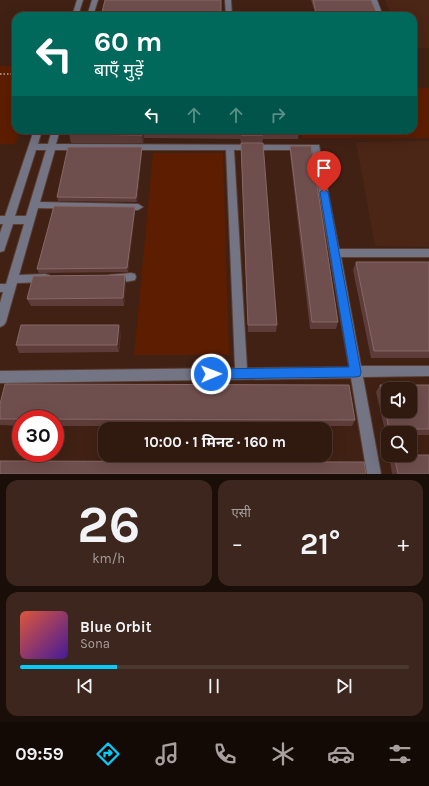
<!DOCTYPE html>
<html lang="hi">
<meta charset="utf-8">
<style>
:root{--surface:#30190f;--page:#3c261d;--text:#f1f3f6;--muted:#a8a09e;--line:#4b382f;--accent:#07cbf9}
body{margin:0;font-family:Karla,"Noto Sans Devanagari",sans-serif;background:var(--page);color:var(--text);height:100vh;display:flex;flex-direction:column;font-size:15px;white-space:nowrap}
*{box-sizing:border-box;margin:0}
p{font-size:13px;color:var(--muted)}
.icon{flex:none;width:22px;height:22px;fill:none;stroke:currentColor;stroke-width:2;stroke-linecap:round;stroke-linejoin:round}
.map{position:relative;height:474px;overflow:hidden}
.sheet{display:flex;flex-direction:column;gap:6px;padding:6px;background:#1a0e08;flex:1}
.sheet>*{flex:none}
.guide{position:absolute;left:12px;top:12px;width:405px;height:122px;border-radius:12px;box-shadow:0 4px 16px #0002,0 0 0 1px var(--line);background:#00695c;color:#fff;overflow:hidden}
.buttons{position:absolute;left:381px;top:382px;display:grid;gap:8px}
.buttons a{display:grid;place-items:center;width:36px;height:36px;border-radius:8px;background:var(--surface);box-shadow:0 4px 16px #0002,0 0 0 1px var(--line);font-size:20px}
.speed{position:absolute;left:12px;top:410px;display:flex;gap:8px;font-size:20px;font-weight:700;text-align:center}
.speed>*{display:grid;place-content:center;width:52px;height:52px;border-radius:50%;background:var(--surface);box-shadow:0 4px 16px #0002,0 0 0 1px var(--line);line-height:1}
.speed .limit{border:6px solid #d22;background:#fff;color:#111}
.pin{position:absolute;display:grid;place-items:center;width:34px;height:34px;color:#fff;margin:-41px -17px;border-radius:50% 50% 50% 0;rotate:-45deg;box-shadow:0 0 4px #0007}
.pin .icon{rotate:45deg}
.me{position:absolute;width:44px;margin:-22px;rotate:89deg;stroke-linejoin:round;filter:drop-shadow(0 0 3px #0008)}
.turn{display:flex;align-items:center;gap:14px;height:84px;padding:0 16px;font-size:18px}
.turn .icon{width:52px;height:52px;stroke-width:2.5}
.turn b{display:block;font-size:28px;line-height:34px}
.lanes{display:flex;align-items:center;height:38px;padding:0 16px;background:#0003;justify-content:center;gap:20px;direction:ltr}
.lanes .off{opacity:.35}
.big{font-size:30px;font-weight:700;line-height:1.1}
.sheet .tile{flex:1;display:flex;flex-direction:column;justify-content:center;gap:6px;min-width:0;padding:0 14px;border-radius:12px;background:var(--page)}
.sheet .dial{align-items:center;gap:0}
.dial b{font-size:52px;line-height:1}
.song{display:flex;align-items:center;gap:12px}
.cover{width:48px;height:48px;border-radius:6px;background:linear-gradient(135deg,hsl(10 70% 55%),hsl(260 70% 35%))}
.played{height:4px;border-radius:2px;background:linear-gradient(90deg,var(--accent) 25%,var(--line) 25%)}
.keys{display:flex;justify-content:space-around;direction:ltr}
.heat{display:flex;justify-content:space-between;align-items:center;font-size:22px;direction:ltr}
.sheet .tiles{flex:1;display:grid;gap:6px;grid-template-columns:1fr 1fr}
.tile:last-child{grid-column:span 2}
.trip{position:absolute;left:98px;top:422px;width:234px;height:40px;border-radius:12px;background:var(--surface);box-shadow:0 4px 16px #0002,0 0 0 1px var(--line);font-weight:700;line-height:40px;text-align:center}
.menu{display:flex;height:64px;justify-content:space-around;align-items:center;background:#130a06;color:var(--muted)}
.menu .icon{width:28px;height:28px}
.menu .current{color:var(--accent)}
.menu b{font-size:18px;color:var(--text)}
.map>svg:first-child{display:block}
</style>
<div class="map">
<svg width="429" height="474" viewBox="0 0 429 474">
<rect width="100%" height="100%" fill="#402114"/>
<!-- built -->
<path fill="#4b2515" d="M385,0H429V48H413V16H392Z
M429,141V247L375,246L356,142Z"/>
<!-- green -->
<path fill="#5d1d00" d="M0,66H16V130H20L15,144H0Z
M413,88H429V138H302L301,130H413Z
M153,153H223L229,355H134Z"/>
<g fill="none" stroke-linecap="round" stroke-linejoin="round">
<defs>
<path id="minor" d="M77,0H83L78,16H72Z
M92,0H98L93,16H87Z
M225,0H231L232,16H226Z
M371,0H377L383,16H377Z
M34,130H42L38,144H48L52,130H60L56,144L319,145L339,249H429V257H341L361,366H429V376L363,377L381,474H367L351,378L0,383V371L235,368L226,150H55L40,202L138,204L143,207L138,210L38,208L19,275L45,274L49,275L50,278L49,281L45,282L17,283L6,322L4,325L0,327V303L3,292H0V284H6L24,224H13L4,251L0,252V233L3,224H0V216H5ZM36,150H46L26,216H15ZM234,150H312L349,367L247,368Z
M131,273L135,274L136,277L135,280C128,282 116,283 109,281L108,278L109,275Z"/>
</defs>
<!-- minor casing -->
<use href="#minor" stroke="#5b3e32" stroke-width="2"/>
<!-- path -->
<path stroke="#9d877e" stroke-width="2" stroke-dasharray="1.5 2" stroke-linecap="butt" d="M0,74H16"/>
<!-- minor -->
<use href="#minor" fill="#737484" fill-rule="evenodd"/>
</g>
<!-- wall -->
<path fill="#5e3c39" d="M311,0H371L378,16H316Z
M70,130L299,131L298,139H263L262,143H241L240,139L144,138L143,143H71L69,134Z
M241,143L277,325L276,332H248L241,152Z
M290,146L338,322L336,329H310L290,154Z
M142,147V152L137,202L58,201L57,197Z
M135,207V211L128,272L39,273L37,269Z
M356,262H429V358H371L353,270Z
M126,283L124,306H31L27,299Z
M121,332L119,352L19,353L16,345Z
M380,385H429V435H410V433H388V435H386L376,392Z
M0,404L355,420L352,426H55V419H21V426L1,425H0Z
M394,455L429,474H392L390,461Z"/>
<!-- shaded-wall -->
<path fill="#4b2922" d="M143,130L144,138L143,143L142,135Z
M142,147V152L137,202L136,198Z
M135,207V211L128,272L127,268Z
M125,275L126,283L124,306L123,298Z
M119,325L121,332L119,352L117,345Z"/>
<!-- building -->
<path fill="#6f4f4d" stroke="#866866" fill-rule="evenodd" d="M105,0H221V16H101Z
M313,0H371L378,16H317Z
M70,130H299V131H263V135H241V131L143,130L142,135L69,134Z
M241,143H263L277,325H248Z
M290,146H311L338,322H312Z
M68,147H142L136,198L57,197Z
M54,206L135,207L127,268L37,269Z
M356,262H429V351H374Z
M125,275L123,298L27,299L33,276Z
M21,325H119L117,345H16Z
M5,384L349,385L355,420L0,419V404Z
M380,385H429V429H389ZM388,389H410V411H388Z
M394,455H429V474H398Z
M0,461L364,462L366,474H0Z"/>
<!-- route -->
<path fill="#1a73e8" stroke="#114b97" d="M324,189L328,192L361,372L360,376L356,377L211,379L207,378L205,374L207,371L211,369L349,367L320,192Z"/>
</svg>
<div class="buttons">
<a><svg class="icon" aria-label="sound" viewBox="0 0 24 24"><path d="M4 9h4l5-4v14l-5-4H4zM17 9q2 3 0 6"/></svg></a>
<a><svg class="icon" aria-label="search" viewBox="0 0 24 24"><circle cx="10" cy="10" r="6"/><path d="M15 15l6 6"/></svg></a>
</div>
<div class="speed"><div class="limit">30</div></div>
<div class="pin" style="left:324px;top:192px;background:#d93025"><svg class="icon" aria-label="arrive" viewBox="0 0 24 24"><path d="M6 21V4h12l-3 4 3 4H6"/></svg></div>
<svg class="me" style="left:211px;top:374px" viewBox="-20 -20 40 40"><circle r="17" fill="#1a73e8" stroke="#fff" stroke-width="3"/><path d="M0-11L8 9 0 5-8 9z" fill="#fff"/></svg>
<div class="trip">10:00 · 1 मिनट · 160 m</div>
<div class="guide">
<div class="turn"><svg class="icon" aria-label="left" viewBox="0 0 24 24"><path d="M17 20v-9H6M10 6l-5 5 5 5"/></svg><div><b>60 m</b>बाएँ मुड़ें</div></div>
<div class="lanes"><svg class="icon" aria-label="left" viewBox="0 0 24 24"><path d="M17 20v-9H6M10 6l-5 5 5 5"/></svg><svg class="icon off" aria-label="ahead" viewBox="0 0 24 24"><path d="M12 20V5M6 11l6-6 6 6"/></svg><svg class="icon off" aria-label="ahead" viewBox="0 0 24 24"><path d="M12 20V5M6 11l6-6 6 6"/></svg><svg class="icon off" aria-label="right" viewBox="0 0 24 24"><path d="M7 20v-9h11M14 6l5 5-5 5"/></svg></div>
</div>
</div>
<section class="sheet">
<div class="tiles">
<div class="tile dial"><b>26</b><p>km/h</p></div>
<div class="tile"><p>एसी</p>
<div class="heat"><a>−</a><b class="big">21°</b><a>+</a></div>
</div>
<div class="tile">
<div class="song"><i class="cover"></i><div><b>Blue Orbit</b><p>Sona</p></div></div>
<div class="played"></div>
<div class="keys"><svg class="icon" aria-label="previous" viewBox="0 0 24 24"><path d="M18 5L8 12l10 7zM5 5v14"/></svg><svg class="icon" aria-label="pause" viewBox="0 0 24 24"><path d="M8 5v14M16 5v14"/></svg><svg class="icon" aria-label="next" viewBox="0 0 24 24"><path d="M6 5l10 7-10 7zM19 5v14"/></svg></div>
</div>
</div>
</section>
<nav class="menu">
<b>09:59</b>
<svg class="icon current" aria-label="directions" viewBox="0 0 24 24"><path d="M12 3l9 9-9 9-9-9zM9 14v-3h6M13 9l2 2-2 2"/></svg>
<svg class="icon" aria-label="music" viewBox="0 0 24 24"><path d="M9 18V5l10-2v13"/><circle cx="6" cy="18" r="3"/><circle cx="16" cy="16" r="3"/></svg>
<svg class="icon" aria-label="phone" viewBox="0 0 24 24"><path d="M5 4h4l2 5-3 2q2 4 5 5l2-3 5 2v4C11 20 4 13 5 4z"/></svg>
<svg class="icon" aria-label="climate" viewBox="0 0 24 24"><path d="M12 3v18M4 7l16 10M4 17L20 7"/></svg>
<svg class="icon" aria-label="car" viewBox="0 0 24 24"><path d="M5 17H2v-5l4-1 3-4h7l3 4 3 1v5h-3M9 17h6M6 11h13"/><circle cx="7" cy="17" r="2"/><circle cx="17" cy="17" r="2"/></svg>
<svg class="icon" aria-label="filters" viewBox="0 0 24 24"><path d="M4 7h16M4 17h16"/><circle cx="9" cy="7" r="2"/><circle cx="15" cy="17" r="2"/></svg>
</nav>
